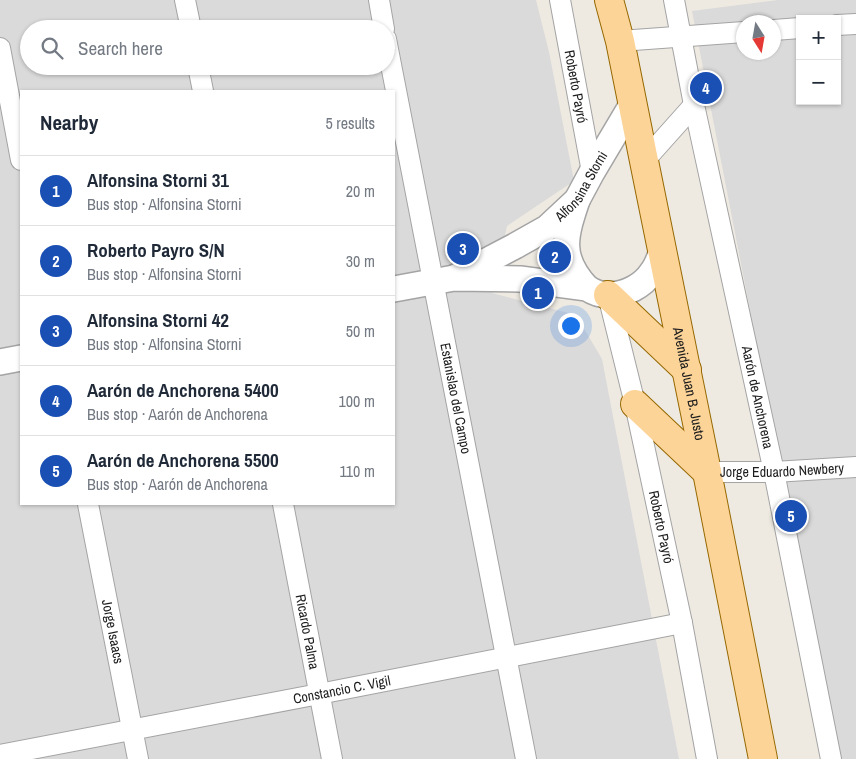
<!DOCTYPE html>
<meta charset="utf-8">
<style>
body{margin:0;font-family:"Archivo Narrow",sans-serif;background:#f6f6f7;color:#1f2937}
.controls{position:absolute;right:15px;top:15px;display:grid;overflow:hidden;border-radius:0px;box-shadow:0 1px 4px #0004}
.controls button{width:45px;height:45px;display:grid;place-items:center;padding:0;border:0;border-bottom:1px solid #e0e1e3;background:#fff;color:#1f2937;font:25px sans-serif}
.compass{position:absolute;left:736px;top:15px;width:45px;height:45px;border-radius:50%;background:#fff;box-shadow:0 1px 4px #0004;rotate:169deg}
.you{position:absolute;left:570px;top:325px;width:18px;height:18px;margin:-12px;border:4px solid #fff;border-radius:50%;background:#1a73e8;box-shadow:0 0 0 8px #1a73e833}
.badge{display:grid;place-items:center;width:32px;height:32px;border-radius:50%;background:#1a73e8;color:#fff;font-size:16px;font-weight:700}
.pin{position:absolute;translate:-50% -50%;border:2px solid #fff;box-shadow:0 1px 5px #0006}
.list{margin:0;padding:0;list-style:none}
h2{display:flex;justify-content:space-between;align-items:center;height:65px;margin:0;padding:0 20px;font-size:21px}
h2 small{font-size:16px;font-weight:400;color:#747a83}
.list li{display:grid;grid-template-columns:32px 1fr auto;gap:15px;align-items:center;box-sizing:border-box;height:70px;padding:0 20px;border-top:1px solid #e0e1e3}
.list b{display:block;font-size:19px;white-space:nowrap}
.list p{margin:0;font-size:16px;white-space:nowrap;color:#747a83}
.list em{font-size:16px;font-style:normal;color:#747a83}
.icon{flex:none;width:28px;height:28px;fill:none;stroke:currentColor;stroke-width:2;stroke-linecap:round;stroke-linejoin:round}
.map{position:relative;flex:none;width:856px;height:759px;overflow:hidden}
.search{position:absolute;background:#fff;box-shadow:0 1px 4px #0004;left:20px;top:20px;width:375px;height:55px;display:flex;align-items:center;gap:12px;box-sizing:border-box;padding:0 18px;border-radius:28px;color:#747a83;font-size:19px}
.panel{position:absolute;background:#fff;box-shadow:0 1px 4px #0004;left:20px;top:90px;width:375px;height:415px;border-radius:0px}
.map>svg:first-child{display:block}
</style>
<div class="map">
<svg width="856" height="759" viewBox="0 0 856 759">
<rect width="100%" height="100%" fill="#eeeae2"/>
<path fill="#dbdada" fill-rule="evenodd" d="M0,0H536L549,52L574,181L507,226L492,293L576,315L602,359L679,759H0ZM29,29H386V66H29ZM21,91H394V504H21Z
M778,0H856V759H837L692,11ZM800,19H837V101H800ZM744,22H774V52H744Z"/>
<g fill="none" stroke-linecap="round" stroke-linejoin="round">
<defs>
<g id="minor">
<path d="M185,0L191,29"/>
<path d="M379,0L384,29"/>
<path id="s1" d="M560,0L592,172"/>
<path id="s2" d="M674,0L694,105L774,472L831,759"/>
<path d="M837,25L856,24"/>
<path d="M774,30L800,28"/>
<path id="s3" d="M386,39L526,759"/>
<path d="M620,41L744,32"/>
<path d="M0,48L21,160"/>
<path d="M198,66L203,91"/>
<path d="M644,161L694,105"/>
<path id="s4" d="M608,295L635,404L682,623L707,759"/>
<path id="s5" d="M707,472H774L856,467"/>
<path id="s6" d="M88,504L138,759"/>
<path id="s7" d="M283,504L332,759"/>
<path id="s8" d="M0,755L319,694L682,623"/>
</g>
<g id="tertiary">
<path d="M577,200C565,236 558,257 587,288"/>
<path id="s9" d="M456,277L515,246L547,228L577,200L592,172L633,103"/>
<path d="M394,289L454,278L520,279L587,288C593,292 601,295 609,295C625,295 643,286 652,272C657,266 659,259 662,251"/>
<path d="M0,362L21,358"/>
</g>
<g id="primary">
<path id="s10" d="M609,0L620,41L644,161L707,472L763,759"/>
<path d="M608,295L687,370"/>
<path d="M635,404L707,472"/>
</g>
</defs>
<use href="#minor" stroke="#a4a4a4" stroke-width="22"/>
<use href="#tertiary" stroke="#a4a4a4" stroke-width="28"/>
<use href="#primary" stroke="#956800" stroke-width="30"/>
<use href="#minor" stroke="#fff" stroke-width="20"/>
<use href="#tertiary" stroke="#fff" stroke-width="25"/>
<use href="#primary" stroke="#fdd498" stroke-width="28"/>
</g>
<g text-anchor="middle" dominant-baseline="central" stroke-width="4" stroke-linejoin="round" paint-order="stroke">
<g font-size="14" fill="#1d1d1d" stroke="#fff">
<text stroke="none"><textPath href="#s1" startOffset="88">Roberto Payró</textPath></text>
<text stroke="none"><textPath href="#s9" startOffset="158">Alfonsina Storni</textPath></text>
<text stroke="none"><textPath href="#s10" startOffset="392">Avenida Juan B. Justo</textPath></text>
<text stroke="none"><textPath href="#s2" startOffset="406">Aarón de Anchorena</textPath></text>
<text stroke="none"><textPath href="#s3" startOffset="366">Estanislao del Campo</textPath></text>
<text stroke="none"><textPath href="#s5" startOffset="75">Jorge Eduardo Newbery</textPath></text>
<text stroke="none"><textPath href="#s4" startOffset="238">Roberto Payró</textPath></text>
<text stroke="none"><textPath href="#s6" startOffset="130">Jorge Isaacs</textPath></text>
<text stroke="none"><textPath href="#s7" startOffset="130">Ricardo Palma</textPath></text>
<text stroke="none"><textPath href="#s8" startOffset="348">Constancio C. Vigil</textPath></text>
</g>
</g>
</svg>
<div class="controls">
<button>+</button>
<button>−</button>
</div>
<svg class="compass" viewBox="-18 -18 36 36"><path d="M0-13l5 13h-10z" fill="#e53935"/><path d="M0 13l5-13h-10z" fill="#747a83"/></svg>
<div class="you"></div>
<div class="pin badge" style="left:538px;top:293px;background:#1a4fb4">1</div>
<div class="pin badge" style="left:555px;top:257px;background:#1a4fb4">2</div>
<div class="pin badge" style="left:463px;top:249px;background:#1a4fb4">3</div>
<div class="pin badge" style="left:706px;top:88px;background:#1a4fb4">4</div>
<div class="pin badge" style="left:791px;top:516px;background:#1a4fb4">5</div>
<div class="search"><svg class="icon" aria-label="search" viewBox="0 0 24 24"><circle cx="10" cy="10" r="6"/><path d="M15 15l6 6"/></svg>Search here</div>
<section class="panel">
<h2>Nearby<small>5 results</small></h2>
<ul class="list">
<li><span class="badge" style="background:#1a4fb4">1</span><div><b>Alfonsina Storni 31</b><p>Bus stop · Alfonsina Storni</p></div><em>20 m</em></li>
<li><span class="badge" style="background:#1a4fb4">2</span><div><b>Roberto Payro S/N</b><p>Bus stop · Alfonsina Storni</p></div><em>30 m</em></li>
<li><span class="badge" style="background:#1a4fb4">3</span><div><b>Alfonsina Storni 42</b><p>Bus stop · Alfonsina Storni</p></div><em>50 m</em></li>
<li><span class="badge" style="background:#1a4fb4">4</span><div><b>Aarón de Anchorena 5400</b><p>Bus stop · Aarón de Anchorena</p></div><em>100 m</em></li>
<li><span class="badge" style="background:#1a4fb4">5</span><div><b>Aarón de Anchorena 5500</b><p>Bus stop · Aarón de Anchorena</p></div><em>110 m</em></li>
</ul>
</section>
</div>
